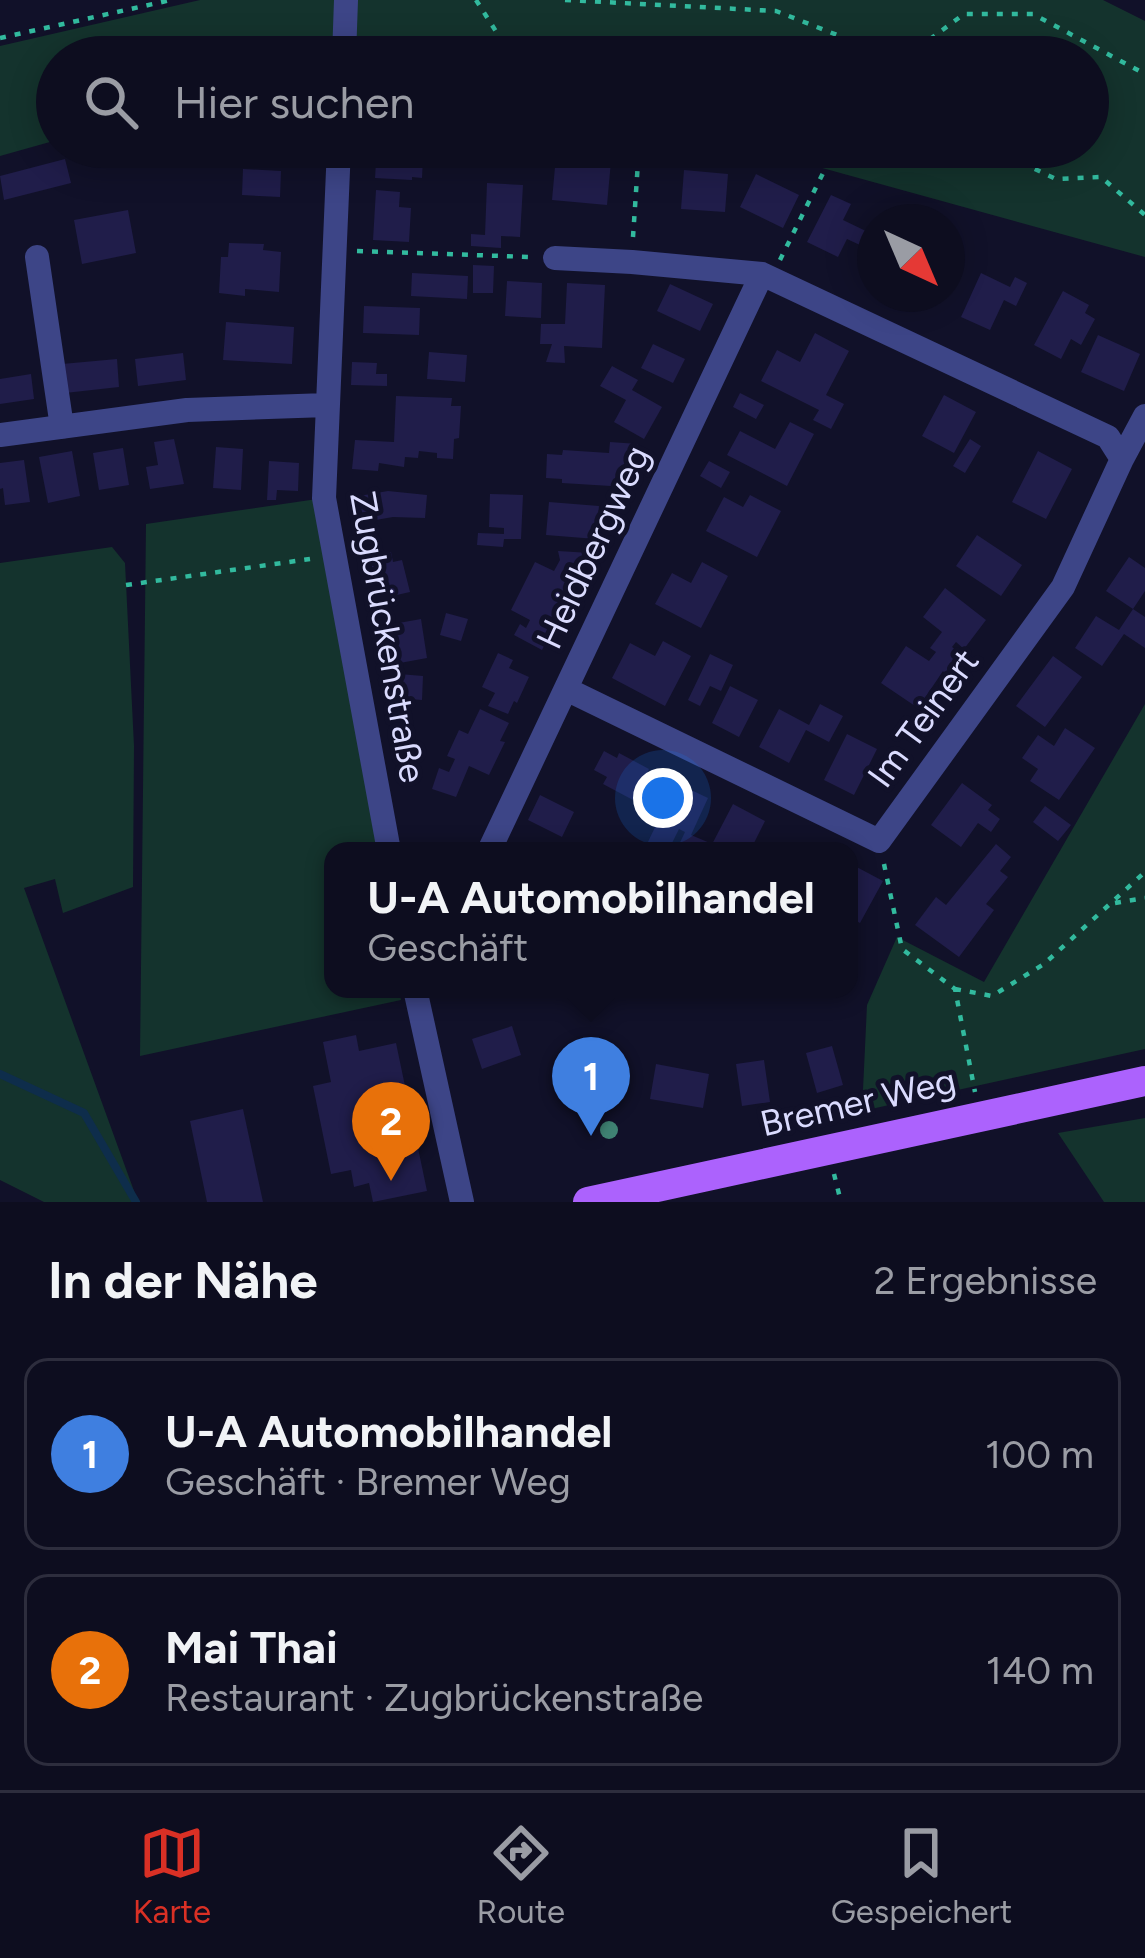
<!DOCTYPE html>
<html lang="de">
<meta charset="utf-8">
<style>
body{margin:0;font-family:Figtree,sans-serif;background:#161628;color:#f1f3f6}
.compass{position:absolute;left:857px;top:204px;width:108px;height:108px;border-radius:50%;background:#0d0d1f;box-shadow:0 6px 30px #0003;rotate:136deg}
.you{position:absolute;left:663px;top:798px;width:42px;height:42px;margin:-30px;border:9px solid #fff;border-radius:50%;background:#1a73e8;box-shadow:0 0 0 18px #1a73e833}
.badge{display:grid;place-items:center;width:78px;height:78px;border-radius:50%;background:#d93025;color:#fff;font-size:39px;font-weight:700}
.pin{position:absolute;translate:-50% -99px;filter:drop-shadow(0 3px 6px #0008)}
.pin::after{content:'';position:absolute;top:63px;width:42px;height:36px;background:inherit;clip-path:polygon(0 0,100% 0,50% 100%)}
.popup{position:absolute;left:324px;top:842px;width:534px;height:156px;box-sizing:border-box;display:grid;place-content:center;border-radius:24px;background:#0d0d1f;filter:drop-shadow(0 3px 9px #0005);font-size:39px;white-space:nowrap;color:#9a9ca4}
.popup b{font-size:45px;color:#f1f3f6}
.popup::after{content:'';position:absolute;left:50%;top:100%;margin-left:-24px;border:24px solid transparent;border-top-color:#0d0d1f}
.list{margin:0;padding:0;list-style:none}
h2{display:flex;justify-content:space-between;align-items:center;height:156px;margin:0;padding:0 48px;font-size:51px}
h2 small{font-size:39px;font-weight:400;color:#9a9ca4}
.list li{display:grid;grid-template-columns:78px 1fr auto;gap:36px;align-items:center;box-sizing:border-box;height:192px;margin:0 24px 24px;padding:0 24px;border:3px solid #2d2d3d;border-radius:24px}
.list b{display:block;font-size:45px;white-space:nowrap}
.list p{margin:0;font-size:39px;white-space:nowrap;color:#9a9ca4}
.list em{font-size:39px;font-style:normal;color:#9a9ca4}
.icon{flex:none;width:66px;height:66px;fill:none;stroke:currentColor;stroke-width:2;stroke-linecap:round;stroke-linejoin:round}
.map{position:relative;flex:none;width:1145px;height:1202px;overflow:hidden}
.search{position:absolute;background:#0d0d1f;box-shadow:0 6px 30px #0003;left:36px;right:36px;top:36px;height:132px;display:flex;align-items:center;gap:30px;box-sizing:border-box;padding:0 42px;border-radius:66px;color:#9a9ca4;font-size:45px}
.sheet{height:588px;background:#0d0d1f}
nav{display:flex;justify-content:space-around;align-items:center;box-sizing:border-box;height:168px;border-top:3px solid #2d2d3d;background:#0d0d1f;font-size:33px;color:#9a9ca4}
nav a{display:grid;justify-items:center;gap:6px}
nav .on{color:#d93025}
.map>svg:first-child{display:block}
</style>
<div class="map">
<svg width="1145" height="1202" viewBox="0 0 1145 1202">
<rect width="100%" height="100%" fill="#111129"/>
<path fill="#14332d" d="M200,0H1103L1145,21V257L815,166L717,147H1088V57H57V140L0,156V46Z
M324,498L377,851H333V989H399L401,1000L140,1056L146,524Z
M112,547L125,563L134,746L133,887L63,913L55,879L24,888L138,1202H44L0,1180V563Z
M1145,704V1049L862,1111L867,1005L897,937L984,982Z
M1145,1118V1202H1104L1058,1133Z"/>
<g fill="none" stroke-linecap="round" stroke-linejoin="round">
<path stroke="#0e2d4b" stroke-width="8" d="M0,1074L84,1113L136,1202"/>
</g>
<path fill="#201d4a" d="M377,147H413V158H423L422,178L412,177V180L375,178Z
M556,156L611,161L607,205L552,200Z
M65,159L71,183L4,200L0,176Z
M243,169L281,171L280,197L242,195Z
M684,170L728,174L725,212L681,209Z
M756,174L799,195L783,228L740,207Z
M487,183L523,185L520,237L501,236V248L471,246V234L485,235Z
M376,190L400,192L399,207L411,208L409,242L373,240Z
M831,195L851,204L843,220L872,234L875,228V252L847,239L838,257L807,242Z
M128,210L136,253L82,264L74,220Z
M229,243L264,244L263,250L281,252L279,292L245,289V296L219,293L221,257H228Z
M473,265L494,266L493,293H473Z
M412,273L468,276L467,299L411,296Z
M981,273L1010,287L1015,277L1027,283L1016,306L1004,300L990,330L961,317Z
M507,281L542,283L541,318L505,316Z
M567,283L605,285L602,348L564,346L565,363L546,362L552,344H540L541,324H565Z
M670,284L713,304L700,331L657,311Z
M1063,291L1089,305L1085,313L1095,319L1081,345L1071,339L1061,359L1034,345Z
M364,306L420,308L419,335L363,333Z
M226,322L294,327L292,364L223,360Z
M815,333L849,351L826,395L844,404L831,429L813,420L819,410L761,381L777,350L800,362Z
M1098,335L1140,354L1124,391L1081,372Z
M653,344L685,359L673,383L641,368Z
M429,352L467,355L465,382L427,379Z
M183,353L186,380L138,386L135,359Z
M117,359L119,387L65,393L62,364Z
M352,362L377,363L376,374H387V386L351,385Z
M612,366L638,380L632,390L662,407L644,439L614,422L626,400L600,386Z
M31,374L34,399L0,404V379Z
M740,393L764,405L756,419L733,407Z
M944,395L976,412L954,453L922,436Z
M396,396L452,398L451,406H461L459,438L454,439L453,459L437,458V453L419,451L418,458L405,457L404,467L379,463L378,471L352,469L355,440L394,442Z
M790,422L814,434L787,486L727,455L740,431L775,449Z
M174,439L184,484L150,489L146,467L158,465L154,442Z
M970,439L981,446L965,473L953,466Z
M610,442L638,444L637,457L629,456L627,487L562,483V479L546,478L547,454L562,455L563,450L609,453Z
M216,447L243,449L241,490L213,488Z
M123,448L129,485L99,490L93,453Z
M72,451L80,496L48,503L39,457Z
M1038,451L1072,469L1046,519L1012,502Z
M24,460L30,502L5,505L3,488L0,489V463Z
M269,461L299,463L298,491L277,490L276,500H267Z
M709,461L730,472L721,488L700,476Z
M388,491L427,495L425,518L393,517L364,522L359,496Z
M490,494L523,495L521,539H504L503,547L477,545L478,533L504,534V528L489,527Z
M750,495L781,511L757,557L706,531L724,497L743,507Z
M549,502L599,506L596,539L546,535Z
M977,535L1022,565L1001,596L956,566Z
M558,551L590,553L542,650L514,635L520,624L526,628L530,620L511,610L535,562L554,571L560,560Z
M391,552L393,562L402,560L410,592L379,599L370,557Z
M1129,557L1145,568V591L1133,609L1106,591Z
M702,562L728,576L701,628L655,604L672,573L691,583Z
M945,588L986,620L964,649L956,642L952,647L961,654L946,675L943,671L918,708L881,683L906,646L929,661L936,652L930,648L942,632L923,617Z
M1133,609L1145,617V648L1124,634L1102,666L1075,648L1096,616L1119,630Z
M446,613L468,619L461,641L440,635Z
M421,619L427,658L389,665L382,626Z
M663,641L691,656L665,706L612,678L630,643L655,656Z
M498,653L513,660L509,668L529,677L517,703L514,701L508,714L488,706L495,693L482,687Z
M710,654L733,665L721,691L710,686L700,706L688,700Z
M1053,656L1082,677L1045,727L1016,706Z
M399,674L423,676L422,700L397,698Z
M730,686L758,700L739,737L712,723Z
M820,704L843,716L829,742L806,730L789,763L759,747L779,709L809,725Z
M480,709L509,723L500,741L505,742L489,775L469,766L456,797L432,789L439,768L449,772L455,759L447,756L459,730L468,734Z
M1065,728L1095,748L1059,800L1030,781L1038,769L1022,758L1038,735L1054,746Z
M847,734L877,749L854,795L824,780Z
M604,751L617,758L619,753L649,769L633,800L603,784L607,777L594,770Z
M670,780L708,798L691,835L710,843L706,851H676L685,832L679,829L668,851L647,844L658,821L652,818Z
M962,783L992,805L988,810L1000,819L991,832L978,823L961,847L931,825Z
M540,795L574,812L562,837L528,820Z
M733,804L765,821L750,851H712L709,850Z
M1045,806L1071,825L1058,841L1033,822Z
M996,844L1011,857L1000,871L1008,877L986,904L994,910L959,957L915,925L936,897L946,905Z
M851,864L883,881L860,923L849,917V869Z
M512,1026L521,1055L482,1069L472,1039Z
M356,1035L359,1051L396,1043L427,1191L373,1202L369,1183L354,1187L351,1170L331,1174L313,1086L331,1082L323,1042Z
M832,1046L843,1085L817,1093L806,1053Z
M764,1060L770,1102L742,1106L736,1064Z
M582,1063L608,1066L605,1090L579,1087Z
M656,1064L709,1074L703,1108L650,1099Z
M243,1109L263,1202H207L190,1121Z"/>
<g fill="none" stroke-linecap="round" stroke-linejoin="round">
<path stroke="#32ba9e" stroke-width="4.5" stroke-dasharray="6 9" stroke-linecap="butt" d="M476,0L504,44L523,57
M565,0L776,11L893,57
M0,38L171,0
M906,57L964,14H1033L1145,74
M996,147L1005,155L1056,179L1101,177L1145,215
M633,237L639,147
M357,251L531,257
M780,260L836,147
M126,585L310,559
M884,864L902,949L955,989L975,1092
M1115,903L1145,898
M955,989L992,996L1044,964L1145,872
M834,1174L841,1202"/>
<path stroke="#3d4587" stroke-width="24" d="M344,57L346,0
M339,147L324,498L389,851
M37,257L62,427
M555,258L632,262L762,274L1108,437L1122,459L1063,587L879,841L566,689
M0,435L187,410L327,405
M1122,459L1145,416
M489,851L762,274
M415,989L462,1202"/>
<path stroke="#ac62fd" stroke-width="30" d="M588,1202L1145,1081"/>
</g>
<circle fill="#3f8273" cx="609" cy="1130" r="9"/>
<g text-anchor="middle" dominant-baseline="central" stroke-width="10" stroke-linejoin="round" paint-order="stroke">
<g font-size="36" fill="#dadbfe" stroke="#111129">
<text transform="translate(593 547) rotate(-65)">Heidbergweg</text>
<text transform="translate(388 637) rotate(80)">Zugbrückenstraße</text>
<text transform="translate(923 718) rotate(-54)">Im Teinert</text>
<text transform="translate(858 1102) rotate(-13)">Bremer Weg</text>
</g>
</g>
</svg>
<svg class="compass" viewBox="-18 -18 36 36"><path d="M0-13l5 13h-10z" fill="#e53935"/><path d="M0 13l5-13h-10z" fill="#9a9ca4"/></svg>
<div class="you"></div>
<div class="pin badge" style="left:591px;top:1136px;background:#3f7fe0">1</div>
<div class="popup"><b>U-A Automobilhandel</b>Geschäft</div>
<div class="pin badge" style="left:391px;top:1181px;background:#e8710a">2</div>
<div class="search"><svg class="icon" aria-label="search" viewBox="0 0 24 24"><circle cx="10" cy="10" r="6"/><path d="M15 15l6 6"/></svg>Hier suchen</div>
</div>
<section class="sheet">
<h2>In der Nähe<small>2 Ergebnisse</small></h2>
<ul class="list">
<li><span class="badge" style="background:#3f7fe0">1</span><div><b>U-A Automobilhandel</b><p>Geschäft · Bremer Weg</p></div><em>100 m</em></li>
<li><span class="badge" style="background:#e8710a">2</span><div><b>Mai Thai</b><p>Restaurant · Zugbrückenstraße</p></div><em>140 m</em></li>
</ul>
</section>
<nav>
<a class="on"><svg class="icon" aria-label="map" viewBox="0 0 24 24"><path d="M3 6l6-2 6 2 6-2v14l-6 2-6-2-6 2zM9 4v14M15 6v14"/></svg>Karte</a>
<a><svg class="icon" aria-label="directions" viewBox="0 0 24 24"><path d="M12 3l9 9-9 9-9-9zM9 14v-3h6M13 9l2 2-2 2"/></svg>Route</a>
<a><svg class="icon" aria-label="saved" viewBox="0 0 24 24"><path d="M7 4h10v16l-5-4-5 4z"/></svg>Gespeichert</a>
</nav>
